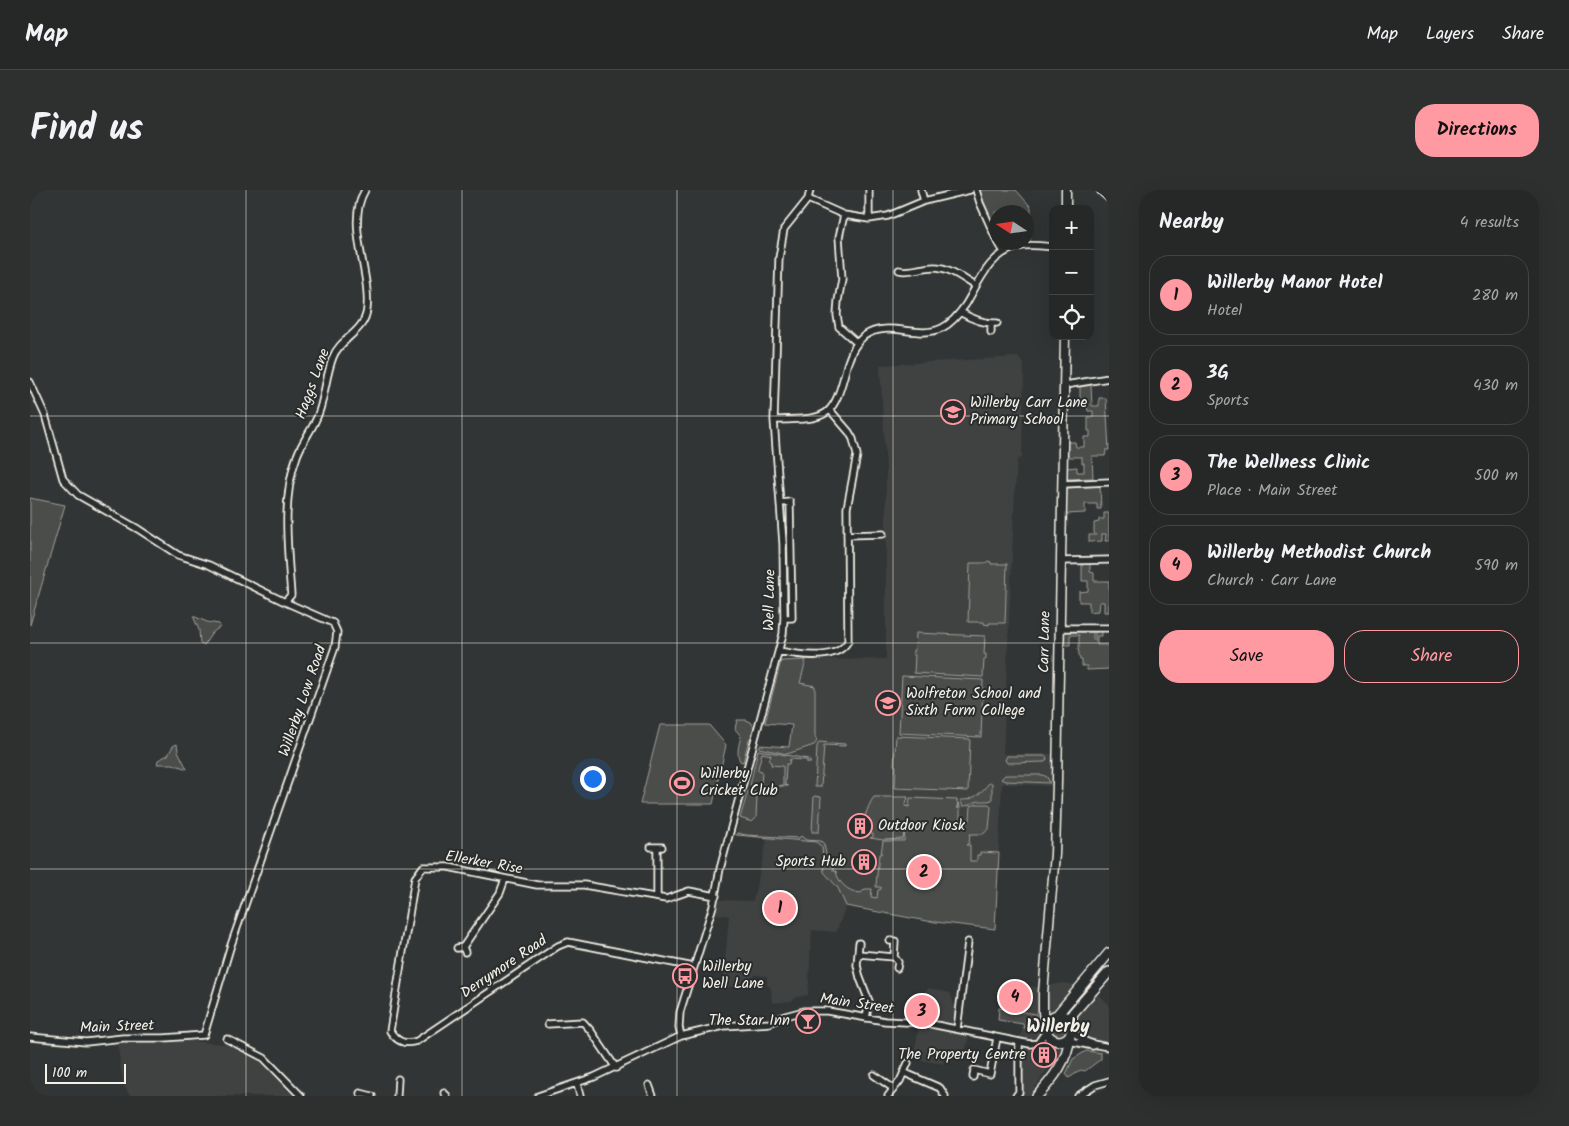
<!DOCTYPE html>
<meta charset="utf-8">
<style>
body{margin:0;font-family:Kalam,sans-serif;background:#2e3030;color:#f1f3f6}
.controls{position:absolute;right:15px;top:15px;display:grid;overflow:hidden;border-radius:10px;box-shadow:0 5px 20px #0002}
.controls button{width:45px;height:45px;display:grid;place-items:center;padding:0;border:0;border-bottom:1px solid #424445;background:#262828;color:#f1f3f6;font:25px sans-serif}
.compass{position:absolute;left:959px;top:15px;width:45px;height:45px;border-radius:50%;background:#262828;box-shadow:0 5px 20px #0002;rotate:282deg}
.scale{position:absolute;left:15px;bottom:12px;width:81px;box-sizing:border-box;padding-left:5px;border:2px solid #f4f1e8;border-top:0;font-size:14px;line-height:18px;white-space:nowrap;color:#f4f1e8;-webkit-text-stroke:4px #2a2d2e;paint-order:stroke}
.you{position:absolute;left:562px;top:588px;width:18px;height:18px;margin:-12px;border:4px solid #fff;border-radius:50%;background:#1a73e8;box-shadow:0 0 0 8px #1a73e833}
.badge{display:grid;place-items:center;width:32px;height:32px;border-radius:50%;background:#ff9aa2;color:#111;font-size:16px;font-weight:700}
.pin{position:absolute;translate:-50% -50%;border:2px solid #fff;box-shadow:0 1px 5px #0006}
.list{margin:0;padding:0;list-style:none}
h2{display:flex;justify-content:space-between;align-items:center;height:65px;margin:0;padding:0 20px;font-size:21px}
h2 small{font-size:16px;font-weight:400;color:#a4a6a8}
.list li{display:grid;grid-template-columns:32px 1fr auto;gap:15px;align-items:center;box-sizing:border-box;height:80px;margin:0 10px 10px;padding:0 10px;border:1px solid #424445;border-radius:20px}
.list b{display:block;font-size:19px;white-space:nowrap}
.list p{margin:0;font-size:16px;white-space:nowrap;color:#a4a6a8}
.list em{font-size:16px;font-style:normal;color:#a4a6a8}
.actions{display:flex;gap:10px;padding:15px 20px}
.actions a{flex:1;padding:11px 0;border:1px solid #ff9aa2;border-radius:20px;text-align:center;font-size:18px;color:#ff9aa2}
.actions .main{background:#ff9aa2;color:#111}
.icon{flex:none;width:28px;height:28px;fill:none;stroke:currentColor;stroke-width:2;stroke-linecap:round;stroke-linejoin:round}
.map{position:relative;flex:none;width:1079px;height:906px;overflow:hidden;border-radius:20px}
header{display:flex;align-items:center;gap:30px;box-sizing:border-box;height:70px;padding:0 25px;background:#262828;border-bottom:1px solid #424445}
header strong{font-size:24px}
nav{display:flex;gap:28px;margin-inline-start:auto;font-size:18px}
.intro{display:flex;align-items:center;justify-content:space-between;box-sizing:border-box;height:120px;padding:0 30px}
h1{margin:0;font-size:35px}
.button{padding:12px 22px;border-radius:20px;background:#ff9aa2;color:#111;font-size:18px;font-weight:700}
main{display:flex;gap:30px;padding:0 30px}
aside{flex:1;background:#262828;border-radius:20px;box-shadow:0 5px 20px #0002}
.map>svg:first-child{display:block}
</style>
<header>
<strong>Map</strong>
<nav><a>Map</a><a>Layers</a><a>Share</a></nav>
</header>
<div class="intro"><h1>Find us</h1><a class="button">Directions</a></div>
<main>
<div class="map">
<svg width="1079" height="906" viewBox="0 0 1079 906">
<rect width="100%" height="100%" fill="#323535"/>
<filter id="ink" filterUnits="userSpaceOnUse"><feTurbulence type="fractalNoise" baseFrequency=".02" numOctaves="2"/><feDisplacementMap in="SourceGraphic" scale="10" xChannelSelector="R" yChannelSelector="G"/><feConvolveMatrix kernelMatrix="1 2 1 2 8 2 1 2 1" color-interpolation-filters="sRGB"/></filter>
<g filter="url(#ink)">
<path fill="#404242" d="M988,167L994,175L992,268L987,270L985,300L973,564H1023V596L972,594L965,739L897,731L816,716L806,742L782,740L778,805L767,807L761,811L742,813L741,798L737,795V786L724,785L722,796L693,797L699,726L686,724L689,710L723,711L737,649L706,645L730,555L758,558L762,535L735,533L770,493L776,470L856,469V281L850,175Z
M1034,793L1058,797L1079,814V863L1033,857L999,906H992L989,858L993,834L968,830L971,795L1011,797Z
M899,798L920,803L927,824L929,837L939,844L934,868L915,864L913,874L883,869L889,837L890,802H895Z
M146,850L195,854L229,870L263,906H102L98,903L94,895L90,876L88,853Z"/>
<path fill="#4b4d4c" stroke="#a09f9a" d="M949,0H986L1001,17L1000,53L979,57L971,53L996,52V22H966V44L956,23Z
M1061,195L1062,216H1069V208H1076L1079,260H1076L1075,266H1062L1063,288L1037,289V278L1047,277V282H1054V273H1052V267H1038L1037,252H1045L1046,257H1054V247H1060V241H1058V227H1063V221H1058L1056,210L1052,211L1050,208V197Z
M1070,296L1071,319H1067V314H1055V323L1036,324L1037,298Z
M0,308L35,315L0,435Z
M1074,323H1079V351H1075L1076,344H1072V351L1059,352V345H1066L1064,343V333L1069,332V329H1074Z
M957,371L961,372V374H977L975,433H959V435L954,434V432H938L940,373H956Z
M1052,374H1060V382L1064,383V391H1079V422H1074V412H1069L1068,421L1059,422V412H1049V402L1058,401V391H1052Z
M163,426L177,432L189,434L191,436L182,443L174,455L170,454L169,440Z
M1071,441V446H1067V455H1078L1079,479L1057,480V476H1052V470H1050L1048,458H1049V445H1040V455H1033V444L1036,442H1063V450L1065,451V442Z
M886,443L955,446L954,464H956V469H954L953,487L884,483L885,465H883V460H885Z
M776,470L770,493L785,496V546L787,551L784,555L757,564L729,558L730,555L759,557L762,535L735,533L751,471Z
M872,486L953,490L951,547L869,543Z
M707,530H716L721,532L724,537L722,546L719,549L713,572L710,571C706,562 709,555 711,546L705,539Z
M630,535H679L696,555L683,614H610Z
M866,546L940,549L938,601L865,598L866,576L864,575Z
M789,552L815,554V556L794,555L791,597H785L787,556Z
M147,554L148,561L157,579L143,574H127L128,570L138,565L143,556Z
M728,560L778,569L781,573H777V570L760,569L759,574H756V576L755,595L758,596H749L753,595V576L741,575V572L739,571L741,565L732,563L728,578V580L732,581L731,595L744,596L720,595Z
M977,566H1016L1017,569L1015,572L977,573L975,570Z
M975,585H1013L1017,587L1020,593L975,591L971,589Z
M959,593H962V610C956,612 951,610 945,612C940,614 939,616 933,616L930,610C943,611 951,603 959,593Z
M719,600L725,602L727,605L726,628L722,632L710,628L718,601Z
M784,606L791,607L789,642H782Z
M844,607H878L875,616L879,617L880,608L927,610L928,619L929,613L930,616V630H940L941,616L947,614H959L961,617L959,639L953,644H940L939,653L936,655H940V671H947V665H950V662L969,663L965,739L897,731L816,716L808,698L794,682L792,657L786,652L706,645L707,643L716,645L769,648L771,646L776,650L791,651L794,654L798,674L803,677V681H806C808,693 818,702 831,703L835,699H842L841,707L847,708L848,700L851,699V697H846V695L849,664H851L853,651H874L875,642H874L873,649L853,650L840,648L843,647V644L831,643V641H827L826,643V640C835,634 836,617 844,607Z
M969,818L1006,824L1005,838H1003V833H999L997,838H994L993,834L968,830Z
M1018 838a11 11 0 1 1 22 0a11 11 0 1 1-22 0Z
M1056,861L1071,863V869L1055,881L1051,880L1039,888L1036,884L1043,869Z"/>
<g fill="none" stroke-linecap="round" stroke-linejoin="round">
<defs>
<path id="minor" d="M839,0V29
M891,0L894,11
M946,0L950,13L966,49
M778,9L814,25L839,29L858,26L894,11L940,0
M814,25L809,47L812,89L808,111L807,125L809,137L827,153
M968,52L974,62
M869,80C880,83 892,77 904,77C920,77 933,89 946,96
M930,122C942,129 954,134 967,133
M961,142V133
M0,192L15,225L33,289L48,305L108,339L148,365L179,375L255,412L303,433L307,442L305,457L200,758L174,845L134,848H93L56,852L0,847
M1035,195L1079,188
M744,230C799,229 803,230 817,175C821,164 824,154 834,146C858,129 887,150 912,138C922,133 930,123 936,114C949,92 960,63 988,57C999,54 1012,56 1023,57
M1033,294L1079,292
M751,313L760,312L762,428H754
M817,345L853,344
M1031,371L1079,370
M255,412L261,405C258,362 251,308 267,266C272,251 284,238 289,222C295,205 296,185 303,167C310,148 335,142 337,119C341,82 315,34 335,0
M1029,438H1079
M749,461C768,465 807,472 818,451L817,318L827,265L823,249L819,242L800,220
M621,657H632
M627,707V659
M860,751H865L864,767
M829,753L827,775L830,788L839,811L836,828
M433,757L470,703L475,689
M427,758L433,757L435,762
M828,764L864,767L868,772L867,778
M664,777L538,752L528,756L387,851C375,855 367,852 360,841L385,688L393,677H418L507,695H554L636,709L659,701L686,706
M518,834L553,832L561,841L586,878
M1042,837C1047,852 1065,855 1079,857
M927,839L938,752
M651,846L649,837L650,822L683,716L690,679L753,444L754,428L753,354L744,230L749,68L754,39L778,9L780,0
M197,849L234,868L271,906
M1035,850L1063,856
M1007,854L1016,841
M875,883L910,898L915,906
M844,885L864,899
M943,887L944,880L960,884L967,848
M547,894L550,906
M619,895L623,906
M330,903L342,906
M414,903L417,906
M367,906L368,889
M508,906L564,887L651,846L694,836L740,833L755,826L774,821H797L855,831L896,833L1000,854L1025,851
M858,906L870,891L878,873
M986,906L989,902V852
M1048,906L1065,895L1079,891"/>
<path id="tertiary" d="M1071,0L1079,7
M1036,19V0
M1015,838L1013,822V803L1025,664L1027,592L1035,146"/>
<path id="secondary" d="M1016 838a13 13 0 1 1 26 0a13 13 0 1 1-26 0Z
M1027,825L1079,763
M1041,832L1043,823L1079,782
M1007,906C1023,889 1038,870 1040,846"/>
</defs>
<use href="#minor" stroke="#f4f1e8" stroke-width="9"/>
<use href="#tertiary" stroke="#f4f1e8" stroke-width="11"/>
<use href="#secondary" stroke="#f4f1e8" stroke-width="12"/>
<use href="#minor" stroke="#2a2d2e" stroke-width="5.5"/>
<use href="#tertiary" stroke="#2a2d2e" stroke-width="8"/>
<use href="#secondary" stroke="#2a2d2e" stroke-width="9"/>
</g>
</g>
<path fill="none" stroke="#f4f1e8" stroke-width="1" stroke-opacity="0.55" d="M216,0V906M432,0V906M647,0V906M863,0V906M0,226H1079M0,453H1079M0,679H1079"/>
<defs>
<symbol id="school-ring" viewBox="-11 -11 22 22"><circle r="9.5" fill="#2a2d2e" stroke="#ff9aa2" stroke-width="1.5"/><path d="M0-5L7-2L0 1L-7-2ZM-4 1L0 2.5L4 1V4Q0 6-4 4Z" fill="#ff9aa2"/></symbol>
<symbol id="stadium-ring" viewBox="-11 -11 22 22"><circle r="9.5" fill="#2a2d2e" stroke="#ff9aa2" stroke-width="1.5"/><path d="M0-5a6.5 5 0 1 0 0 10a6.5 5 0 1 0 0-10ZM-3.5-1.8h7v3.6h-7Z" fill="#ff9aa2"/></symbol>
<symbol id="building-ring" viewBox="-11 -11 22 22"><circle r="9.5" fill="#2a2d2e" stroke="#ff9aa2" stroke-width="1.5"/><path d="M-4-6H4V6H1V3H-1V6H-4ZM-2.5-4.3h1.7v1.8h-1.7ZM.8-4.3h1.7v1.8H.8ZM-2.5-1h1.7V.8h-1.7ZM.8-1h1.7V.8H.8Z" fill="#ff9aa2"/></symbol>
<symbol id="bus-ring" viewBox="-11 -11 22 22"><circle r="9.5" fill="#2a2d2e" stroke="#ff9aa2" stroke-width="1.5"/><path d="M-5-6H5V4H4V6H2V4H-2V6H-4V4H-5ZM-3.5-4V0h7V-4ZM-3.5 1.2v1.5H-2V1.2ZM2 1.2v1.5H3.5V1.2Z" fill="#ff9aa2"/></symbol>
<symbol id="bar-ring" viewBox="-11 -11 22 22"><circle r="9.5" fill="#2a2d2e" stroke="#ff9aa2" stroke-width="1.5"/><path d="M-6-5H6L.8 .8V4.5H3.5V6h-7V4.5H-.8V.8Z" fill="#ff9aa2"/></symbol>
</defs>
<g fill-rule="evenodd">
<use href="#school-ring" x="909" y="208" width="28" height="28"/>
<use href="#school-ring" x="844" y="499" width="28" height="28"/>
<use href="#stadium-ring" x="638" y="579" width="28" height="28"/>
<use href="#building-ring" x="816" y="622" width="28" height="28"/>
<use href="#building-ring" x="820" y="658" width="28" height="28"/>
<use href="#bus-ring" x="641" y="772" width="28" height="28"/>
<use href="#bar-ring" x="764" y="817" width="28" height="28"/>
<use href="#building-ring" x="1000" y="851" width="28" height="28"/>
</g>
<g text-anchor="middle" dominant-baseline="central" stroke-width="4" stroke-linejoin="round" paint-order="stroke">
<g font-size="15" fill="#f4f1e8" stroke="#2a2d2e">
<text transform="translate(283 194) rotate(-70)">Haggs Lane</text>
<text transform="translate(740 410) rotate(-89)">Well Lane</text>
<text transform="translate(1015 452) rotate(-89)">Carr Lane</text>
<text transform="translate(273 511) rotate(-71)">Willerby Low Road</text>
<text transform="translate(454 673) rotate(10)">Ellerker Rise</text>
<text transform="translate(474 777) rotate(-34)">Derrymore Road</text>
<text transform="translate(827 814) rotate(8)">Main Street</text>
<text transform="translate(87 837) rotate(-2)">Main Street</text>
</g>
<g font-size="15" fill="#f4f1e8" stroke="#2a2d2e" text-anchor="start">
<text x="940" y="213">Willerby Carr Lane<tspan x="940" dy="17">Primary School</tspan></text>
<text x="876" y="504">Wolfreton School and<tspan x="876" dy="17">Sixth Form College</tspan></text>
<text x="670" y="584">Willerby<tspan x="670" dy="17">Cricket Club</tspan></text>
<text x="848" y="636">Outdoor Kiosk</text>
<text x="816" y="672" text-anchor="end">Sports Hub</text>
<text x="672" y="777">Willerby<tspan x="672" dy="17">Well Lane</tspan></text>
<text x="760" y="831" text-anchor="end">The Star Inn</text>
<text x="996" y="865" text-anchor="end">The Property Centre</text>
</g>
<g font-size="18" font-weight="bold" fill="#f4f1e8" stroke="#2a2d2e">
<text x="1028" y="837">Willerby</text>
</g>
</g>
</svg>
<div class="controls">
<button>+</button>
<button>−</button>
<button><svg class="icon" aria-label="locate" viewBox="0 0 24 24"><circle cx="12" cy="12" r="6"/><path d="M12 2v4M12 18v4M2 12h4M18 12h4"/></svg></button>
</div>
<svg class="compass" viewBox="-18 -18 36 36"><path d="M0-13l5 13h-10z" fill="#e53935"/><path d="M0 13l5-13h-10z" fill="#a4a6a8"/></svg>
<div class="scale">100 m</div>
<div class="you"></div>
<div class="pin badge" style="left:750px;top:718px">1</div>
<div class="pin badge" style="left:894px;top:682px">2</div>
<div class="pin badge" style="left:892px;top:821px">3</div>
<div class="pin badge" style="left:985px;top:807px">4</div>
</div>
<aside>
<h2>Nearby<small>4 results</small></h2>
<ul class="list">
<li><span class="badge">1</span><div><b>Willerby Manor Hotel</b><p>Hotel</p></div><em>280 m</em></li>
<li><span class="badge">2</span><div><b>3G</b><p>Sports</p></div><em>430 m</em></li>
<li><span class="badge">3</span><div><b>The Wellness Clinic</b><p>Place · Main Street</p></div><em>500 m</em></li>
<li><span class="badge">4</span><div><b>Willerby Methodist Church</b><p>Church · Carr Lane</p></div><em>590 m</em></li>
</ul>
<div class="actions"><a class="main">Save</a><a>Share</a></div>
</aside>
</main>
